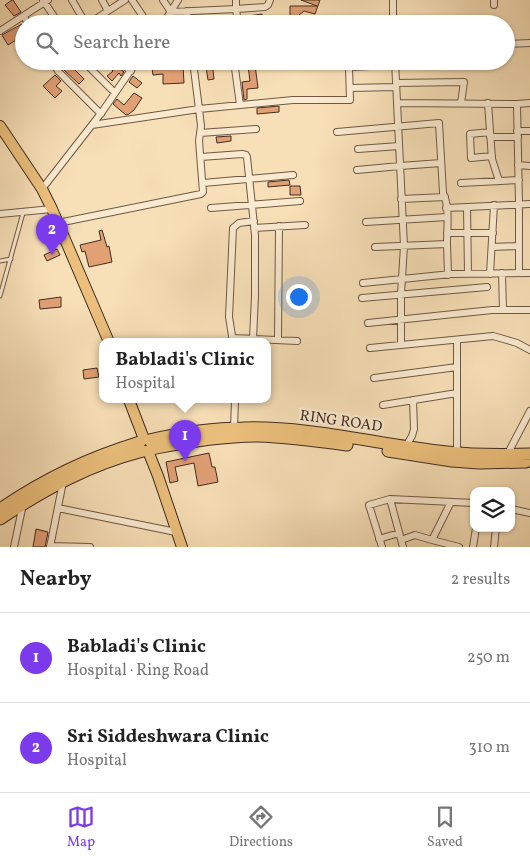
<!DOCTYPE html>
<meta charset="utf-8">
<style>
body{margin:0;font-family:Vollkorn,serif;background:#f6f6f6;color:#222}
.controls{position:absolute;right:15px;bottom:15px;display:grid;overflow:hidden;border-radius:10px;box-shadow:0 1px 4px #0004}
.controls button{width:45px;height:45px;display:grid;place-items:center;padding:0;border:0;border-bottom:1px solid #e0e0e0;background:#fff;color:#222;font:25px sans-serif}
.you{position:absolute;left:298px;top:296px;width:18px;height:18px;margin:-12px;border:4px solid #fff;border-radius:50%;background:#1a73e8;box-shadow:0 0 0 8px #1a73e833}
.badge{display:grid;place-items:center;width:32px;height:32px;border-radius:50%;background:#7c3aed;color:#fff;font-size:16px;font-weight:700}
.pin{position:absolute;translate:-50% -41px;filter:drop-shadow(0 1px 2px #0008)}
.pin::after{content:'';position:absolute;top:26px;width:18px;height:15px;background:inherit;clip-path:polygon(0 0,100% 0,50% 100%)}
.popup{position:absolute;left:99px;top:338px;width:172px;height:65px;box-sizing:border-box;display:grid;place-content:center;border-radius:10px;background:#fff;filter:drop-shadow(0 1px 4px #0005);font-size:16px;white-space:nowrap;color:#767676}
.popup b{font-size:19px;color:#222}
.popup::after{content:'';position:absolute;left:50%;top:100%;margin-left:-10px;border:10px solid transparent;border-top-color:#fff}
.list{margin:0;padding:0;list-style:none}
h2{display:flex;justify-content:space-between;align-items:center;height:65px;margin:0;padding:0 20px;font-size:21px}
h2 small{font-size:16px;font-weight:400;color:#767676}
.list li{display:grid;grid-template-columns:32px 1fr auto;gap:15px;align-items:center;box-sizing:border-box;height:90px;padding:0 20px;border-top:1px solid #e0e0e0}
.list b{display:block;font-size:19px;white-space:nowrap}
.list p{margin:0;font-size:16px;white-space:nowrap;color:#767676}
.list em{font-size:16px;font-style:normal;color:#767676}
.icon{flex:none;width:28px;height:28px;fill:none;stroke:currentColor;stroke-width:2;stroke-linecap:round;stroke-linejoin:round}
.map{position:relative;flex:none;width:530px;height:547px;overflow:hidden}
.search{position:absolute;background:#fff;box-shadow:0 1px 4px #0004;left:15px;right:15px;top:15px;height:55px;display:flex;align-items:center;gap:12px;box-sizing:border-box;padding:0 18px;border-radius:28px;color:#767676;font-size:19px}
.sheet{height:245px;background:#fff}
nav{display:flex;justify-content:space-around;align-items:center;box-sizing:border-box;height:70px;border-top:1px solid #e0e0e0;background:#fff;font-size:14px;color:#767676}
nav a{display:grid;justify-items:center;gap:2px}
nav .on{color:#7c3aed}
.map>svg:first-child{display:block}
</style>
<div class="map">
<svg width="530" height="547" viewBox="0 0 530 547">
<rect width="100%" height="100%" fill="#f7dfb7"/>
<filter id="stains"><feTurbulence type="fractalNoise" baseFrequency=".004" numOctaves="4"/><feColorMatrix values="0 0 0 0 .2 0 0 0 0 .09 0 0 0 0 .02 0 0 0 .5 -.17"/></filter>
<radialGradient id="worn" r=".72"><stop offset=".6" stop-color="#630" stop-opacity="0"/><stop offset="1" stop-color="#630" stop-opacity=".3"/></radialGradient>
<path fill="#e2a075" stroke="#422c21" d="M12,0H13L21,12L14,16L5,5Z
M301,0H320L315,14L304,11L299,15V24H290V6H317Z
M262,14L263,23L249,24L248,16Z
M22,24L24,27V35L8,45L2,35Z
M69,61H78L79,63L74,69L84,79L79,84L62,68Z
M103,61H113L115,65L124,72L121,76L119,73L112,81L107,76L113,71Z
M205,61H212L214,79L208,80Z
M183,65L184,83L163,84V74L153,75L152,68Z
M255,65L258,88L247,89V99L244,100L242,82L250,81L248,66Z
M55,75L61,81L56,86L62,91L55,98L43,86Z
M133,76L142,83L137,88L129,82Z
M134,93L142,98L134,110L129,114L126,115L113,104L117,99L124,105Z
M279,106V112L257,114V108Z
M231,136V141L217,143L216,137Z
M289,180L290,185L268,187V182Z
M290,186H300L301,195H290Z
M102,230L107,247L109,246L112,262L89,267L85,251L82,252L80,245L101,240L99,231Z
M57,249L60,255L47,261L44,255Z
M61,297V307L40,309L39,300Z
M97,368L99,377L84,379L83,370Z
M209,453L212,467H215L218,482L198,486L194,463L175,467L178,481L170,483L166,462Z
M36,529L48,532L45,547H33Z"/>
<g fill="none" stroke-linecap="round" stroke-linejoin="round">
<defs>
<path id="lane" d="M0,261L11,259
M0,296L23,213"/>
<path id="street" d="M43,0L59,24
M72,0L86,24
M132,0L148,24
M163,0L171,12L236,9V0
M393,0V24
M494,5V0
M108,11L125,0
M187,11L188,24
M24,16L28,24
M88,24L108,11L102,0
M163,24L178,0
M238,24L236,9L265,7L268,5L270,0
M0,31L48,0
M506,44L530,43
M52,61L58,71L101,114
M83,61L115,93
M118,61L131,71
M193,61L199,109L293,100H350L349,67L395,65L466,64
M234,61L240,105
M395,61L404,246L401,294V344
M135,65L181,61
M396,83L464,82L461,103
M350,88L396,87
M397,103L517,104
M488,103L492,159L499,181
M517,131H530
M337,132L439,123L443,193C450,207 447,228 447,244
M490,132L470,134L471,158L492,156
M200,133L256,129
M490,137H518
M358,149L399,146
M201,157L242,154L246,155L247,157L255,235V296L253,339
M518,165L530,166
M357,170L400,166L441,163
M203,183L293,175
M461,183L519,180
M42,189L102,112L137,61
M401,199L445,197
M467,207L468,274
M211,208L300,201
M446,208L530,204
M0,214L52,209
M366,222L447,217
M58,223L201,194L203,192L199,141L201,126L199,109L92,125
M254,228L305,225
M447,233H493
M375,247L447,244L448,275
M492,247L519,246
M502,273L503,310
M519,273V204L517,104L530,103
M490,274L494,205
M363,283L451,274L530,273
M362,298L487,287
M368,323L492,310H530
M232,338L297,341
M278,340L279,226
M457,340V453
M233,342L229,317L233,228L239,223L254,221
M370,348L493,336L517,343L530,350
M374,378L457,367
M383,405L457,393
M234,428L235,400
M406,446L412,436L414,429L413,400
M507,455L530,411
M390,499L403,547
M451,502L432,540L459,547
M58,508L176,532
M511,509L530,513
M379,539L399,533
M401,540L415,535L432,540
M50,546L90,547
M14,547L23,504
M50,547L63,482
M382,547L369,505L390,499L474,503
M473,547L476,528
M494,547L496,528"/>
<path id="primary" d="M0,126L42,189L52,209L109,342
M129,400L144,439
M148,451L158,476L182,547"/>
<path id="highway" d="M149,440C180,433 211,428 243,428C311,426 379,445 447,452C474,455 502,455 530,454
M151,449C186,442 222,436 258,436C288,437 318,441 347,445
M388,451L452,461L479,463L526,462
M0,509C46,478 88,458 140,442
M0,519C47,488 89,465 143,451"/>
</defs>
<use href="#lane" stroke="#6f5946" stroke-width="5"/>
<use href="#street" stroke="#6f5946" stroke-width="8"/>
<use href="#primary" stroke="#422c21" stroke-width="12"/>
<use href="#highway" stroke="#422c21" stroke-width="13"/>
<use href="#lane" stroke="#faead0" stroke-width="3"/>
<use href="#street" stroke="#faead0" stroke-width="6"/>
<use href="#primary" stroke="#ecc07c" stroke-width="10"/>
<use href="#highway" stroke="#ecc07c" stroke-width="11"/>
</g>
<g text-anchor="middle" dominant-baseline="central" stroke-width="5" stroke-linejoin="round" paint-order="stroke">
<g font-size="15" fill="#422c21" stroke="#faead0">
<text transform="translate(341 422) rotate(8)">RING ROAD</text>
</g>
</g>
<rect width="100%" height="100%" filter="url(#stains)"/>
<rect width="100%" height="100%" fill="url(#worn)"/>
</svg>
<div class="controls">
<button><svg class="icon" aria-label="layers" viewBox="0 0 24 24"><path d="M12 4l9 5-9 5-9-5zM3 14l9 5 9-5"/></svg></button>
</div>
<div class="you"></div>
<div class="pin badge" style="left:185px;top:461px">1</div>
<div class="popup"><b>Babladi's Clinic</b>Hospital</div>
<div class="pin badge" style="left:52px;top:255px">2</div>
<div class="search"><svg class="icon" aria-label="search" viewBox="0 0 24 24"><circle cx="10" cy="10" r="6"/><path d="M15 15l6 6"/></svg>Search here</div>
</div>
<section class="sheet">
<h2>Nearby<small>2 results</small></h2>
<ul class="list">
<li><span class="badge">1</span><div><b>Babladi's Clinic</b><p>Hospital · Ring Road</p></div><em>250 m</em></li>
<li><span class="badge">2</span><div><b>Sri Siddeshwara Clinic</b><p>Hospital</p></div><em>310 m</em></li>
</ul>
</section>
<nav>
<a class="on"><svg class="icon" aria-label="map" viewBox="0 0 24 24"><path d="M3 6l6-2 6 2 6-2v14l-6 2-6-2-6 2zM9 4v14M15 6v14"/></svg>Map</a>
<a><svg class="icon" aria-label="directions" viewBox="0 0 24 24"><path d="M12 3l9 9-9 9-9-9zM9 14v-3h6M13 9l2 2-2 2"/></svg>Directions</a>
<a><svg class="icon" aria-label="saved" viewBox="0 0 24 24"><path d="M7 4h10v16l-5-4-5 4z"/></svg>Saved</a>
</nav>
